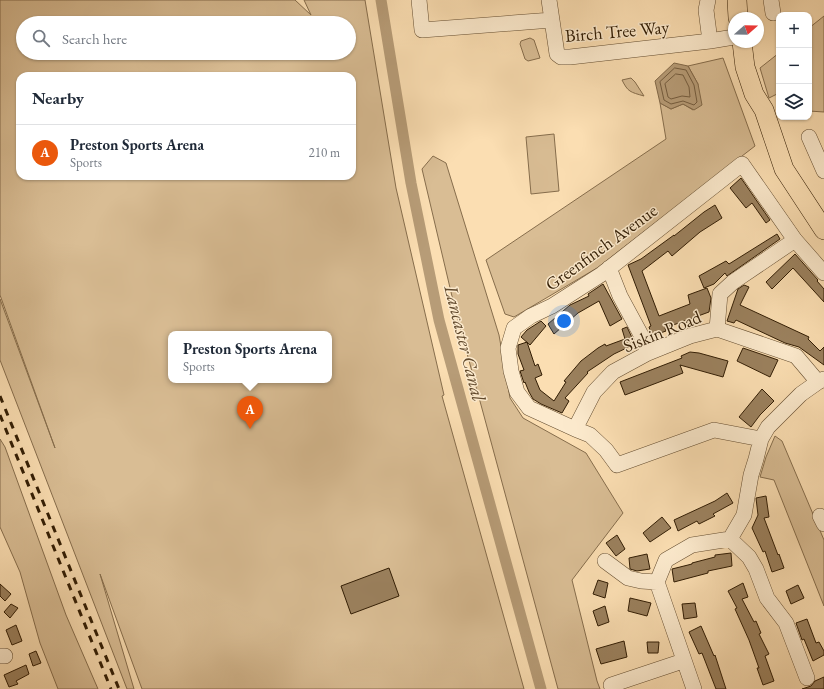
<!DOCTYPE html>
<meta charset="utf-8">
<style>
body{margin:0;font-family:"EB Garamond",serif;background:#f6f6f7;color:#1f2937}
.controls{position:absolute;right:12px;top:12px;display:grid;overflow:hidden;border-radius:8px;box-shadow:0 1px 3px #0004}
.controls button{width:36px;height:36px;display:grid;place-items:center;padding:0;border:0;border-bottom:1px solid #e0e1e3;background:#fff;color:#1f2937;font:20px sans-serif}
.compass{position:absolute;left:728px;top:12px;width:36px;height:36px;border-radius:50%;background:#fff;box-shadow:0 1px 3px #0004;rotate:70deg}
.you{position:absolute;left:564px;top:321px;width:14px;height:14px;margin:-10px;border:3px solid #fff;border-radius:50%;background:#1a73e8;box-shadow:0 0 0 6px #1a73e833}
.badge{display:grid;place-items:center;width:26px;height:26px;border-radius:50%;background:#ea580c;color:#fff;font-size:13px;font-weight:700}
.pin{position:absolute;translate:-50% -33px;filter:drop-shadow(0 1px 2px #0008)}
.pin::after{content:'';position:absolute;top:21px;width:14px;height:12px;background:inherit;clip-path:polygon(0 0,100% 0,50% 100%)}
.popup{position:absolute;left:168px;top:331px;width:164px;height:52px;box-sizing:border-box;display:grid;place-content:center;border-radius:8px;background:#fff;filter:drop-shadow(0 1px 3px #0005);font-size:13px;white-space:nowrap;color:#747a83}
.popup b{font-size:15px;color:#1f2937}
.popup::after{content:'';position:absolute;left:50%;top:100%;margin-left:-8px;border:8px solid transparent;border-top-color:#fff}
.list{margin:0;padding:0;list-style:none}
h2{display:flex;justify-content:space-between;align-items:center;height:52px;margin:0;padding:0 16px;font-size:17px}
h2 small{font-size:13px;font-weight:400;color:#747a83}
.list li{display:grid;grid-template-columns:26px 1fr auto;gap:12px;align-items:center;box-sizing:border-box;height:56px;padding:0 16px;border-top:1px solid #e0e1e3}
.list b{display:block;font-size:15px;white-space:nowrap}
.list p{margin:0;font-size:13px;white-space:nowrap;color:#747a83}
.list em{font-size:13px;font-style:normal;color:#747a83}
.icon{flex:none;width:22px;height:22px;fill:none;stroke:currentColor;stroke-width:2;stroke-linecap:round;stroke-linejoin:round}
.map{position:relative;flex:none;width:824px;height:689px;overflow:hidden}
.search{position:absolute;background:#fff;box-shadow:0 1px 3px #0004;left:16px;top:16px;width:340px;height:44px;display:flex;align-items:center;gap:10px;box-sizing:border-box;padding:0 14px;border-radius:22px;color:#747a83;font-size:15px}
.panel{position:absolute;background:#fff;box-shadow:0 1px 3px #0004;left:16px;top:72px;width:340px;height:108px;border-radius:12px}
.map>svg:first-child{display:block}
</style>
<div class="map">
<svg width="824" height="689" viewBox="0 0 824 689">
<rect width="100%" height="100%" fill="#fbdeb2"/>
<filter id="stains"><feTurbulence type="fractalNoise" baseFrequency=".005" numOctaves="4"/><feColorMatrix values="0 0 0 0 .2 0 0 0 0 .09 0 0 0 0 .02 0 0 0 .5 -.17"/></filter>
<radialGradient id="worn" r=".72"><stop offset=".6" stop-color="#630" stop-opacity="0"/><stop offset="1" stop-color="#630" stop-opacity=".3"/></radialGradient>
<path fill="#d9bd94" stroke="#866d4c" fill-rule="evenodd" d="M0,0H295L311,15L304,0H365L396,188L444,395L442,396L524,689H142L100,574L134,689H127L0,360V299L55,448L0,295ZM23,23H349V53H23ZM20,76H352V176H20ZM171,334H329V380H171Z
M824,16V112L809,111V28Z
M530,38L534,40L540,58L528,61L525,59L520,44L521,41Z
M779,53V93L769,98L760,68Z
M723,58L755,146L597,268L514,317L505,314L486,260L666,139L660,103L671,109L683,104L693,110L698,84L688,66Z
M631,78L635,82L644,96C630,92 628,92 622,80Z
M554,134L559,191L531,194L526,137Z
M433,156L446,163L499,335L510,398L523,418L586,453L623,513L572,580L597,681L600,689H558L455,309L422,169Z
M775,436L782,441L824,540V606L774,480L760,477L766,457Z
M0,439L5,447L66,615L98,689H58L40,643L20,572L0,527Z"/>
<path fill="#b79c77" stroke="#826949" d="M674,63L688,66L698,84L702,105L694,110L683,104L671,109L660,103L655,81Z"/>
<g fill="none" stroke-linecap="round" stroke-linejoin="round">
<path stroke="#745c3e" stroke-width="1" d="M675,68L686,70L694,85L697,102L694,105L683,101L671,104L664,100L660,82Z
M676,74L683,75L689,87L690,97L682,96L671,99L668,97L665,84Z"/>
<path stroke="#b79c77" stroke-width="11" d="M381,0L411,183L439,320L541,689"/>
</g>
<path fill="#9b815e" stroke="#321d04" d="M741,178L770,220L766,223L752,203L746,208L730,188Z
M715,205L722,218L700,232L672,256L668,251L642,271L659,316L690,304L688,295L707,288L711,298L709,312L665,328L666,331L652,336L649,327L651,326L628,265L641,259L674,235V236L704,212Z
M777,234L780,239L727,276L725,273L714,284L704,288L699,276L726,261L729,264Z
M795,254L818,280L817,281L824,289V302L793,268L772,289L766,282Z
M603,284L622,319L610,326L599,301L578,313L554,334L548,324L570,305L589,296L588,294Z
M744,285L749,287L740,305L809,337L808,339L820,351L824,347V365L799,347L785,343L736,320L734,323L727,321L738,289Z
M541,321L546,326L530,345L521,337L527,330Z
M627,327L635,344L614,354L587,372L588,373L565,398L569,401L562,413L541,404L533,399L529,392L525,382L524,383L520,371L524,370L518,354V345L527,342L535,366L538,364L542,375L535,378L540,390L554,401L566,382L564,381L581,361L598,348L605,344L606,346L625,339L622,329Z
M743,348L778,360L770,377L737,361Z
M690,352L699,353L728,361L723,377L680,365L683,373L625,395L620,382L682,358L681,356Z
M762,389L774,401L760,415L751,427L739,417Z
M727,493L733,503L713,514L715,516L699,524L697,521L678,531L674,520L715,501Z
M766,496L769,517L764,518L778,555L779,554L784,568L772,572L765,551L763,552L752,528L758,515L756,498Z
M662,517L671,528L650,542L643,533Z
M617,535L625,549L616,556L606,543Z
M731,553L732,566L708,571V573L674,582L672,569L692,564V563L715,557V555Z
M647,554L650,569L637,571L630,569L629,558Z
M389,568L399,596L351,614L341,586Z
M598,580L608,583L605,598L593,594Z
M743,583L748,597L742,599L754,622L756,621L761,633L759,634L769,654L765,656L774,681L763,685L757,668H759L749,640L735,609L737,608L728,591Z
M0,584L11,594L5,601L0,596Z
M798,585L804,598L791,604L786,591Z
M630,598L651,603L647,616L628,611Z
M695,603L697,617L684,619L682,604Z
M11,604L18,608L10,618L4,612Z
M605,606L609,622L598,626L593,611Z
M807,619L816,643L819,642L824,651V655L813,661L804,639L802,640L796,623Z
M16,625L22,641L12,645L6,630Z
M701,626L714,656L715,655L726,689H716L702,653L699,654L689,632Z
M624,641L627,657L601,664L596,649Z
M647,642H659L658,653H648Z
M36,651L41,663L33,666L29,654Z
M26,665L29,674L16,681L18,684L9,687L4,675Z
M824,677V689H802L811,686L815,681Z"/>
<g fill="none" stroke-linecap="round" stroke-linejoin="round">
<defs>
<path id="minor" d="M419,0L422,30L552,20
M549,0L556,47L557,54L561,57H570L710,41L734,37
M708,0L706,10L710,41
M771,0L773,13
M809,137L824,171
M609,268L620,296L640,333L648,353
M717,329L720,294L733,282L795,240
M575,429L529,408L517,392L511,371L508,348L514,328L531,316L552,306L602,274L742,164L795,240L824,273
M761,439L714,430L617,465L606,450L590,435L575,429L594,392L613,372L648,353L690,336L717,329L796,356L818,382
M820,516L824,524
M730,539L749,557L756,569L767,598L786,623L807,678
M605,561L628,578L641,581L657,582
M0,656H5
M611,685L683,661
M694,689L657,582L666,560L692,545L730,539L744,515L751,475L756,459L761,439L768,427L801,394L818,382L824,379"/>
<path id="major" d="M737,0L738,18
M742,42L745,67L754,94L764,110L784,169L824,230"/>
</defs>
<use href="#minor" stroke="#644d30" stroke-width="16"/>
<use href="#major" stroke="#321d04" stroke-width="20"/>
<use href="#minor" stroke="#fceacd" stroke-width="15"/>
<use href="#major" stroke="#fbdeb2" stroke-width="19"/>
<path stroke="#321d04" stroke-width="3" stroke-dasharray="7 7" stroke-linecap="butt" d="M0,396L119,689
M0,415L111,689"/>
</g>
<g text-anchor="middle" dominant-baseline="central" stroke-width="3" stroke-linejoin="round" paint-order="stroke">
<g font-size="18" fill="#321d04" stroke="#fceacd">
<text transform="translate(617 31) rotate(-5)">Birch Tree Way</text>
<text transform="translate(601 247) rotate(-36)">Greenfinch Avenue</text>
<text transform="translate(662 331) rotate(-22)">Siskin Road</text>
</g>
<g font-size="19" font-style="italic" fill="#61492c" stroke="#fceacd">
<text transform="translate(465 343) rotate(76)">Lancaster Canal</text>
</g>
</g>
<rect width="100%" height="100%" filter="url(#stains)"/>
<rect width="100%" height="100%" fill="url(#worn)"/>
</svg>
<div class="controls">
<button>+</button>
<button>−</button>
<button><svg class="icon" aria-label="layers" viewBox="0 0 24 24"><path d="M12 4l9 5-9 5-9-5zM3 14l9 5 9-5"/></svg></button>
</div>
<svg class="compass" viewBox="-18 -18 36 36"><path d="M0-13l5 13h-10z" fill="#e53935"/><path d="M0 13l5-13h-10z" fill="#747a83"/></svg>
<div class="you"></div>
<div class="pin badge" style="left:250px;top:429px">A</div>
<div class="popup"><b>Preston Sports Arena</b>Sports</div>
<div class="search"><svg class="icon" aria-label="search" viewBox="0 0 24 24"><circle cx="10" cy="10" r="6"/><path d="M15 15l6 6"/></svg>Search here</div>
<section class="panel">
<h2>Nearby<small></small></h2>
<ul class="list">
<li><span class="badge">A</span><div><b>Preston Sports Arena</b><p>Sports</p></div><em>210 m</em></li>
</ul>
</section>
</div>
